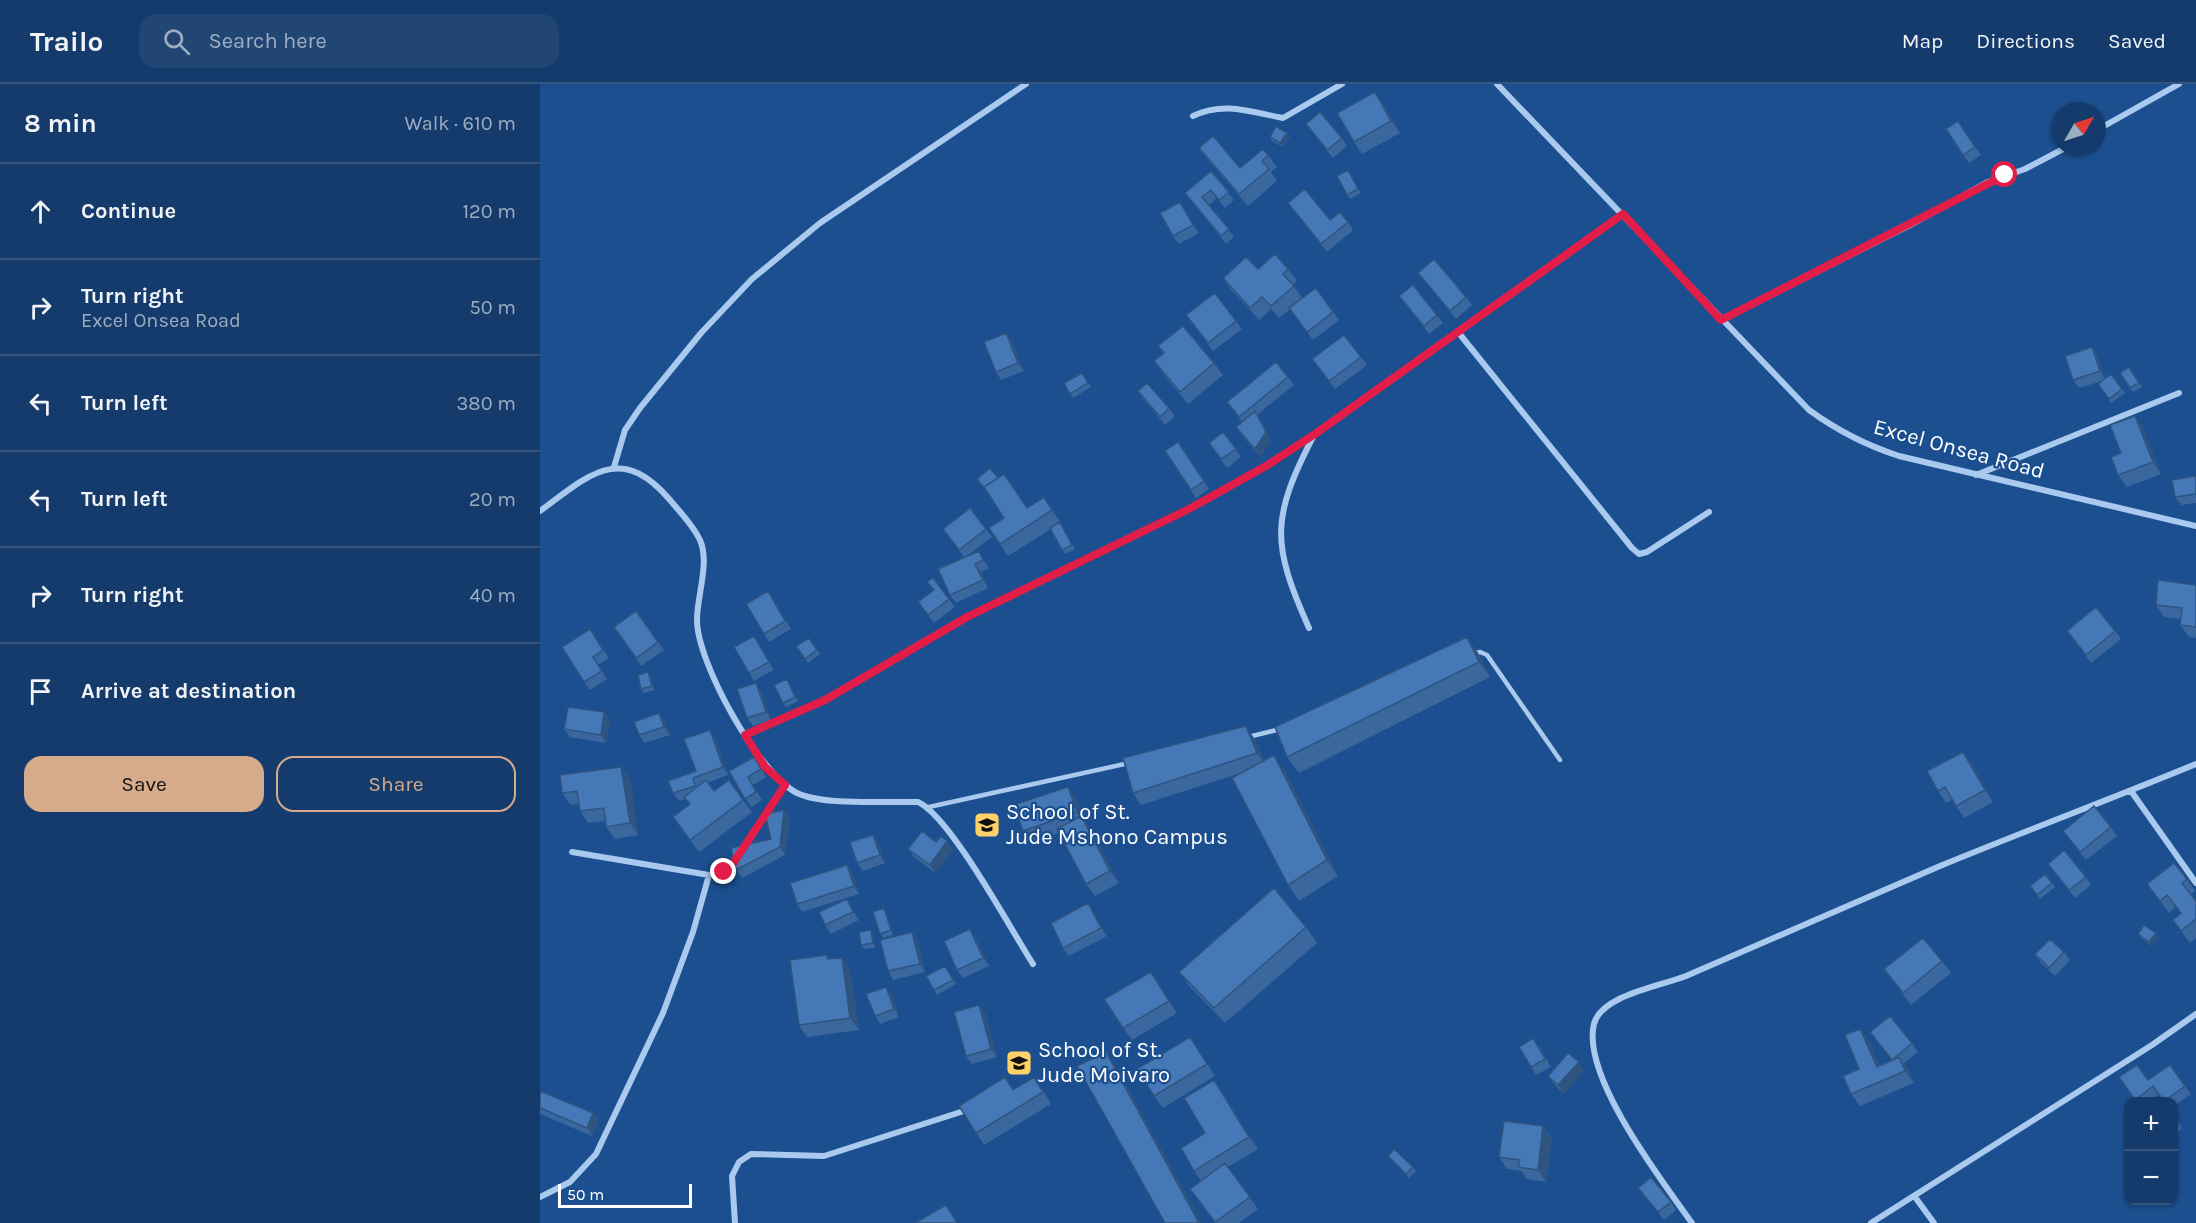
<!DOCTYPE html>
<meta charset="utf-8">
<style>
body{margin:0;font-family:Karla,sans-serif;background:#214673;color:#f1f3f6}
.controls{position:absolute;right:18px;bottom:18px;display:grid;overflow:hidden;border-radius:12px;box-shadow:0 2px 4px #0004}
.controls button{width:54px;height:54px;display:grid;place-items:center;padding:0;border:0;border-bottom:2px solid #33557e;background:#143b6b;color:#f1f3f6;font:30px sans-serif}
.compass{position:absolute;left:1512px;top:18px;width:54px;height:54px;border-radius:50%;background:#143b6b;box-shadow:0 2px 4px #0004;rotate:51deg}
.scale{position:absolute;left:18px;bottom:15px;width:134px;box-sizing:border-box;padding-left:6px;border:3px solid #fff;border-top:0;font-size:16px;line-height:21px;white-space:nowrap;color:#fff;-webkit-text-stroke:4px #1b4f8f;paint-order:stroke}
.stop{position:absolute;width:18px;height:18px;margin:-14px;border:4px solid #e11d48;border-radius:50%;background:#fff}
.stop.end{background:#e11d48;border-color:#fff;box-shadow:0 2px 6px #0008}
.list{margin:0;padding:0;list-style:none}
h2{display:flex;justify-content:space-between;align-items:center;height:78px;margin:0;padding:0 24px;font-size:26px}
h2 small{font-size:20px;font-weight:400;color:#9dadc1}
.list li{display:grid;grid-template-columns:39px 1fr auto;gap:18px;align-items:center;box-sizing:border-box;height:96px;padding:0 24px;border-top:2px solid #33557e}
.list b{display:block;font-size:22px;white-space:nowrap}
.list p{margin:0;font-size:20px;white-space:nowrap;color:#9dadc1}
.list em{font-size:20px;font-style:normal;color:#9dadc1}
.actions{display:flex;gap:12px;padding:18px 24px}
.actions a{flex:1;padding:14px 0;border:2px solid #d6ab8b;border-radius:18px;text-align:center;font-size:21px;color:#d6ab8b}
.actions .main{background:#d6ab8b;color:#111}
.icon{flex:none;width:33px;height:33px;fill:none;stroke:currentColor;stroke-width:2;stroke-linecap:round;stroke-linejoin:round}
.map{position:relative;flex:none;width:1656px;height:1139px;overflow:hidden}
header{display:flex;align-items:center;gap:36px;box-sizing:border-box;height:84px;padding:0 30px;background:#143b6b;border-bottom:2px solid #33557e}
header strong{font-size:28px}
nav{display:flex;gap:33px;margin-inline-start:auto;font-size:21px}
.search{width:420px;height:54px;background:#214673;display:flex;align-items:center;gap:15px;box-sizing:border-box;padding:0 21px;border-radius:18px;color:#9dadc1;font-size:22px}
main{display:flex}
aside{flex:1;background:#143b6b}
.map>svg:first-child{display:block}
</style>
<header>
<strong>Trailo</strong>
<div class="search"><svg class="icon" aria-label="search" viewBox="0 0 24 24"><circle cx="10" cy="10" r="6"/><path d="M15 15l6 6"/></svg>Search here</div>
<nav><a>Map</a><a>Directions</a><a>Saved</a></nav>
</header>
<main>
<aside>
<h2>8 min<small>Walk · 610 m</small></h2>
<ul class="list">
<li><svg class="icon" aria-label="ahead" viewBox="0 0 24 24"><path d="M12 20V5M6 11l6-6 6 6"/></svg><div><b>Continue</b></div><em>120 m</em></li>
<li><svg class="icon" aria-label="right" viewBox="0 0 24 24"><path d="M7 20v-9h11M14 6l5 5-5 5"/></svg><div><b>Turn right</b><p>Excel Onsea Road</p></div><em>50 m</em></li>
<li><svg class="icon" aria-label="left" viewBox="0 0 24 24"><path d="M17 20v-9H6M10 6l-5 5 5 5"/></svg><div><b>Turn left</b></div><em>380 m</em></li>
<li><svg class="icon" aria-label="left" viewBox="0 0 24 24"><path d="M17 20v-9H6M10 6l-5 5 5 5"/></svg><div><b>Turn left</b></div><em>20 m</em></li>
<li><svg class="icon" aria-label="right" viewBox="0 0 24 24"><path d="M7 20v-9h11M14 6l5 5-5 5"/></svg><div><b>Turn right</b></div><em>40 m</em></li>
<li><svg class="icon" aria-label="arrive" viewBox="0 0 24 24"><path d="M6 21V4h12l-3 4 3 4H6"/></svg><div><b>Arrive at destination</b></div></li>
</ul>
<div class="actions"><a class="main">Save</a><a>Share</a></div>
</aside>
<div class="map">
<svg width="1656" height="1139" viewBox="0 0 1656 1139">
<rect width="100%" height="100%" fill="#1b4f8f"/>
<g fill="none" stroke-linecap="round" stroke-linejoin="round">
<path stroke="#a9c9ee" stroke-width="4.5" d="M933,570L940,568L947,571L1020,676
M708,653L741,645
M389,723L589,679"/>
<path stroke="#a9c9ee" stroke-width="6" d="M957,0L1269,326C1298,347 1325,361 1359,372L1656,442
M653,32C684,17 711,28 743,34L802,0
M1557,46L1639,0
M1181,236L1370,141L1448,98L1485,85L1527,63
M918,248L1092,464L1099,470L1107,468L1169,428
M74,383L85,346L100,324L161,249L212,195L280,139L486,0
M1436,391L1639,309
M0,427C49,391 81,358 130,416C140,428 153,441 160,456C170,479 157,511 157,536C157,579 219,690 257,709C284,722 347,717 378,718C410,732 471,846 493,880
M769,544C731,459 731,434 774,351
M205,651L285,616L427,533L649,425L726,382L775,350L1083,130
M1591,707L1656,799
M32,768L169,791L184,788L192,781L245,701
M0,1113L30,1098L56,1070L123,929L153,848L169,791
M1375,1113L1394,1139
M195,1139L192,1092L199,1078L211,1070L284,1072L427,1026
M1152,1139C1122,1097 1041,992 1054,940C1061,911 1121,902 1146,892C1231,856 1315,818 1400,782C1485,747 1571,715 1656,680
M1331,1139L1612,961L1656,930"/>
</g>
<path fill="#3a679d" d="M835,8L843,20L860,49L822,70L814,58Z
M1418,37L1441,71L1429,79L1406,45Z
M766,40L802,54L807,62L793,74Z
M747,49L750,53L743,63L732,57L730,53Z
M659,64L700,84L728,71L737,83L731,88L737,97L708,122L668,76Z
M671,87L694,116L685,124L677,114L669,121L694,153L686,160L645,109Z
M811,91L821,109L810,115L807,111Z
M640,118L659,149L639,160L633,152Z
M748,119L790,136L808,138L813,146L787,168Z
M718,185H748L757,197L753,201L762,214L757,218L776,204L799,236L773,256L750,225L739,234L731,225L719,236L691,206L683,194Z
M878,189L926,213L932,221L916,235Z
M859,212L897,231L903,239L889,250Z
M646,231L696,237L702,245L673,267Z
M466,249L472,257L484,287L461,296L456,288Z
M804,251L827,281L795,305L772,275Z
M618,262L674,279L683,291L648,320L622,289L614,277L623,270Z
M1552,263L1557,271L1565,294L1571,290L1585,309L1571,319L1558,300L1562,297L1539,304L1533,296Z
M1589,283L1602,303L1593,308L1590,304Z
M542,289L551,303L533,314L524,299Z
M748,293L754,301L718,330L731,356L721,373L702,352L696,343L702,338L687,318Z
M598,307L629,324L635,332L625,341L603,315Z
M1595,332L1603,344L1621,390L1587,403L1578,391L1581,369Z
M683,348L701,373L687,384L669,359Z
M638,358L669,405L656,414L625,367Z
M1656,392V419L1641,421L1635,413Z
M458,394L487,424L504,413L520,438V439L535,465L525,470L511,445L468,472L449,444L464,434Z
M403,445H446L452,453L427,472L444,475L449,484L441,488L448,504L416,519L410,511L424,473Z
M393,494L415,523L394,539L378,518L393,506Z
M1656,501V554L1649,553L1640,541L1641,535L1624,533L1616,521Z
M228,507L251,545L229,558L224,550Z
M96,527L124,566L101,582L74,543Z
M50,545L69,574L58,581L67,595L50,606L44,598Z
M1527,547H1575L1581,555L1551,579Z
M927,553L938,569L950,593L759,689L747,673Z
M269,554L280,570L268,579L256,562Z
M219,560L234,586L214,597L209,589Z
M111,592L115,606L104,609L101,605Z
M247,595L258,617L246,623L243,619Z
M221,607L231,636L213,642L207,634Z
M70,636L66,659L30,653L24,645Z
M125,637L130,651L105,659L99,651Z
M170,646L175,654L188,691L167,699L174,707L203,716L212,728L159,768L133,733L150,721L146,715L139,717L133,709L156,687Z
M714,654L724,676L745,687L798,792L759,817L748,801L704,688L601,721L593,709Z
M214,673L226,693L213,701L222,716L211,723L189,687Z
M1432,680L1453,718L1424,734L1412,716L1406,719L1398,707Z
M90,695L98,751L75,755L66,743V737L48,739L40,727L39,720L31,721L22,709Z
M528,703L536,715L544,736L550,744L579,799L555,812L546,800L519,749L491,759L483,747Z
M244,726L250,734L245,771L202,794L196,786L231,755Z
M1571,743L1577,752L1546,776L1523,747Z
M333,751L338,759L345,779L323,787L317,779Z
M396,758L413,766L395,789L374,773L368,765Z
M1508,780L1546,793L1551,801L1535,814Z
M313,789L319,810L262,828L257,820Z
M1505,790L1515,803L1500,815L1490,802Z
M1647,795L1655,807L1651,810L1656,817V854L1650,859L1633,836L1641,829L1636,823L1629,829L1607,800Z
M307,815L312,823L319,836L291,850L285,841Z
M344,824L346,828L353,851L343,854L340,850Z
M554,828L567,852L529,872L523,864Z
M766,843L777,859L685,939L650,903L639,888Z
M331,846L333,850L335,864L324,865L321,861Z
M372,848L377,856L385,888L353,896L348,887Z
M1616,849L1619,853L1612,862L1601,854L1598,850Z
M435,853L449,882L423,894L417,886Z
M1524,868L1530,876L1515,892L1500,878L1495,870Z
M289,875L310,886L319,946L267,953L259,941Z
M1402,877L1411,889L1371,921L1344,885Z
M408,886L416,900L397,911L394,906Z
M611,888L637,929L592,956L583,944Z
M346,903L352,911L359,933L340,940L335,932Z
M445,929L457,973L432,980L426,972Z
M1320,945L1329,957L1339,981L1352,976L1330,948L1372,959L1378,968L1364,979L1368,985L1374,999L1320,1022L1311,1010L1319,985Z
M650,953L675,992L623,1024L614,1012Z
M999,962L1011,983L996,991L991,983Z
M1630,981L1651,1010L1634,1022V1017H1624L1619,1010L1609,1017H1596L1579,993L1608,996Z
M1044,986L1024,1010L1014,1000L1008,992Z
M474,1005H502L511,1020L444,1061L436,1049Z
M0,1007L53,1029L59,1037L52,1052L0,1030Z
M682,1008L718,1065L688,1083L718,1125L699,1139H675L650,1105L661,1097L654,1087L665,1049Z
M1634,1033L1642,1044L1634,1052Z
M1003,1042L1012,1054L1006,1098L987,1095L981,1087L967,1085L959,1073Z
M848,1072L873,1083L876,1087L869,1094Z
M1098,1104L1131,1118L1136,1126L1124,1136Z"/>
<path fill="#305480" d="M835,8L843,20L860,49L851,37Z
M747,49L750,53L743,63L740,59Z
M640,118L645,126L659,149L653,141Z
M466,249L472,257L484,287L478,279Z
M1552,263L1557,271L1566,296L1560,287Z
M715,327L721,335L731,356L721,373L715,365Z
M1595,332L1603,344L1621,390L1613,378Z
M439,467L444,475L449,484L443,476Z
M435,480L441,488L448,504L443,496Z
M927,553L938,569L950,593L939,578Z
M108,588L111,592L115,606L112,602Z
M216,599L221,607L231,636L226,628Z
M64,628L70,636L66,659L61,651Z
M119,629L125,637L130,651L124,643Z
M706,642L714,654L726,681L717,669Z
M170,646L175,654L188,691L183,683Z
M1423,668L1432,680L1453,718L1445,706Z
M734,671L745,687L798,792L787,776Z
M81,683L90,695L98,751L90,739Z
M528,703L536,715L544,736L550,744L579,799L570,787L545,740L537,728Z
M244,726L250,734L245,771L240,763Z
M333,751L338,759L345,779L340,771Z
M407,757L413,766L395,789L390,781Z
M307,781L313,789L319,810L314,802Z
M307,815L312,823L319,836L313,828Z
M548,819L554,828L567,852L561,844Z
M430,845L435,853L449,882L443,874Z
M331,846L333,850L335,864L333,859Z
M372,848L377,856L385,888L380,880Z
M1616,849L1619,853L1612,862L1609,858Z
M302,874L310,886L319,946L310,934Z
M611,888L620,900L637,929L629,917Z
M346,903L352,911L359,933L354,925Z
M439,921L445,929L457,973L451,965Z
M1320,945L1329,957L1345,995L1337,983Z
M566,968L577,984L662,1139H659Z
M1359,973L1368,985L1374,999L1365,987Z
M1039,978L1044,986L1024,1010L1018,1001Z
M674,996L682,1008L718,1065L709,1053Z
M53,1029L59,1037L52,1052L47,1044Z
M1003,1042L1012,1054L1006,1098L998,1086Z"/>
<path fill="#4478b7" stroke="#305480" stroke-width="1.5" d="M835,8L851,37L814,58L797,29Z
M780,28L802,54L787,66L766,40Z
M1418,37L1435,63L1423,71L1406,45Z
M736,42L747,49L740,59L730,53Z
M673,52L700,84L723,65L728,71L722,77L729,85L699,110L659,64Z
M808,86L818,105L807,111L797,92Z
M671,87L689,108L679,116L671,106L662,113L689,145L681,152L645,109Z
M765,105L790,136L800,128L808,138L781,160L748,119Z
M640,118L653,141L633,152L620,129Z
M735,170L748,185L743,190L754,202L731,222L722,213L710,224L683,194L706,173L718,185Z
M894,175L926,213L910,227L878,189Z
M873,201L897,231L884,242L859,212Z
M776,204L793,228L767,248L749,224Z
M675,209L696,237L668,259L646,231Z
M643,242L674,279L640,308L614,277L624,269L618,262Z
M466,249L478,279L456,288L444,258Z
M804,251L821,273L789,297L772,275Z
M1552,263L1560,287L1533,296L1525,272Z
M736,278L748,293L699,333L687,318Z
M1589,283L1599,299L1590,304L1580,289Z
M542,289L548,299L530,310L524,299Z
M1571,290L1582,305L1569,315L1558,300Z
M607,299L629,324L620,333L598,307Z
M715,327L726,348L715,365L696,343Z
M1595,332L1613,378L1578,391L1571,373L1581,369L1570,341Z
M683,348L696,365L681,375L669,359Z
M638,358L664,397L651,406L625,367Z
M450,384L458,394L444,403L445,405L437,395Z
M464,390L487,424L504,413L512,426L460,460L449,444L464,434L444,403Z
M1656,392V410L1635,413L1632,396Z
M430,424L446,445L419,466L403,445Z
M520,438L532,461L522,466L510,444Z
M439,467L443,476L435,480L443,496L410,511L398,485Z
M393,494L409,515L388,531L378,518L394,506L387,498Z
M1618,496L1656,501V543L1640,541L1642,524L1616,521Z
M228,507L245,537L224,550L206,520Z
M1556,523L1575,547L1546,571L1527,547Z
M96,527L118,558L96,574L74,543Z
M50,545L63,566L53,573L62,587L44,598L22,563Z
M214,552L229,578L209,589L194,563Z
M927,553L939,578L747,673L735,643Z
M269,554L277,566L265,575L256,562Z
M108,588L112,602L101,605L98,591Z
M247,595L255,613L243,619L234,601Z
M216,599L226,628L207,634L197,605Z
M28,623L64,628L61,651L24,645Z
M119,629L124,643L99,651L94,638Z
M706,642L717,669L593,709L583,674Z
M170,646L183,683L153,694L155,702L133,709L128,697L156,687L144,655Z
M1423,668L1445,706L1416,722L1405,703L1398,707L1387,687Z
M734,671L787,776L748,801L692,694Z
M214,673L221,685L208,693L216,708L205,715L189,687Z
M81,683L90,739L66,743L64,724L40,727L37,707L22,709L20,691Z
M166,696L174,707L189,696L203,716L150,756L133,733L150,720L144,713Z
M528,703L537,728L483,747L474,721Z
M1554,722L1571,743L1540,768L1523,747Z
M244,726L240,763L196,786L191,764L231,755L225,730Z
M541,732L570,787L546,800L517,745Z
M382,747L396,758L401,752L407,757L390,781L368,765Z
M333,751L340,771L317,779L310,758Z
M1524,766L1546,793L1529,806L1508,780Z
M1634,779L1647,795L1642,799L1656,817V835L1641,847L1633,836L1641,829L1627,811L1620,817L1607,800Z
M307,781L314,802L257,820L250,799Z
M1505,790L1512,799L1497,811L1490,802Z
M734,804L766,843L674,924L639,888Z
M307,815L313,828L285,841L279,828Z
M548,819L561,844L523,864L511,839Z
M344,824L351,846L340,850L333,828Z
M1604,841L1616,849L1609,858L1598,850Z
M430,845L443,874L417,886L404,857Z
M331,846L333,859L321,861L319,848Z
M372,848L380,880L348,887L340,856Z
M1383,854L1402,877L1363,909L1344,885Z
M1510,855L1524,868L1509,884L1495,870Z
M287,871V875L302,874L310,934L259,941L250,876Z
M405,882L413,896L394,906L386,892Z
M611,888L629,917L583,944L564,915Z
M346,903L354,925L335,932L326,910Z
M439,921L451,965L426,972L414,928Z
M1350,932L1372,959L1352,976L1330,948Z
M1320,945L1337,983L1359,973L1365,987L1311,1010L1303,992L1319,985L1305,951Z
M650,953L667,980L614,1012L597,985Z
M993,954L1005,975L991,983L979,963Z
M566,968L659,1139H625L537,982Z
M1028,969L1039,978L1018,1001L1008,992Z
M1597,981L1608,996L1630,981L1645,1002L1624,1017L1613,1002L1595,1016L1579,993Z
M465,993L473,1006L494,993L503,1008L436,1049L419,1022Z
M674,996L709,1053L654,1087L641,1064L665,1049L644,1014Z
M0,1007L53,1029L47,1044L0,1024Z
M964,1037L1003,1042L998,1086L978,1083L980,1076L959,1073Z
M854,1065L873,1083L866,1090L848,1072Z
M685,1079L710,1113L675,1138L650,1105Z
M1111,1093L1131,1118L1118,1128L1098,1104Z
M406,1121L417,1139H375Z"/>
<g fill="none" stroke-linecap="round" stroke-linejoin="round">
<path stroke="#e11d48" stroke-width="8" d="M184,788L192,781L245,701L225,683L205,651L285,616L427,533L649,425L726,382L775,350L1083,130L1181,236L1465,91"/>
</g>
<defs>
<symbol id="school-square" viewBox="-11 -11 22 22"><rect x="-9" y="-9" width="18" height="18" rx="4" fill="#ffd166" stroke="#1b4f8f"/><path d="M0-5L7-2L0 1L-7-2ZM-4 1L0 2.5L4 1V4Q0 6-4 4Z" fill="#111"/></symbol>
</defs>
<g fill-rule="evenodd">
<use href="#school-square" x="432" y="726" width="30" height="30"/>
<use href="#school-square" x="464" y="964" width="30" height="30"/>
</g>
<g text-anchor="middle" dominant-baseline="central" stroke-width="4.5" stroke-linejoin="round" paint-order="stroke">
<g font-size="22" fill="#fff" stroke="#1b4f8f">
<text transform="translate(1419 365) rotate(15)">Excel Onsea Road</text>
</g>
<g font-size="22" fill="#fff" stroke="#1b4f8f" text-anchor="start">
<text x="466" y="728">School of St.<tspan x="466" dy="25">Jude Mshono Campus</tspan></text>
<text x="498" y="966">School of St.<tspan x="498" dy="25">Jude Moivaro</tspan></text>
</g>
</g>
</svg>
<div class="controls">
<button>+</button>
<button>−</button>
</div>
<svg class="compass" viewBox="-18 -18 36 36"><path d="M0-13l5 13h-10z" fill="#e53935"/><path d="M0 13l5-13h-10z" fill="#9dadc1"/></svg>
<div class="scale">50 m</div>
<div class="stop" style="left:1465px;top:91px"></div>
<div class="stop end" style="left:184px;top:788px"></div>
</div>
</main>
